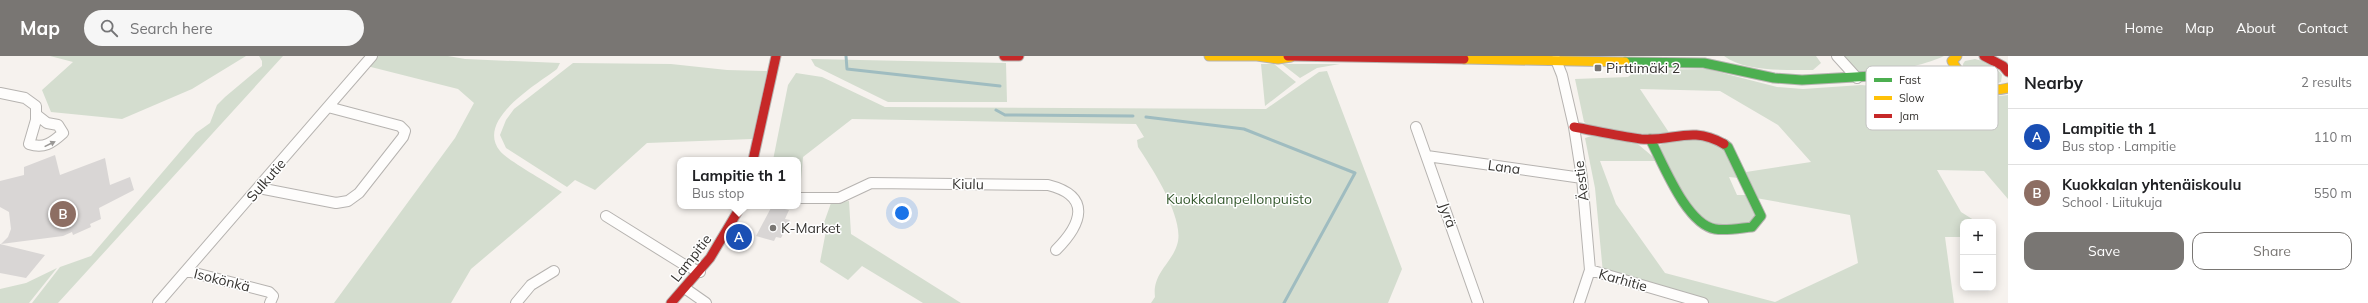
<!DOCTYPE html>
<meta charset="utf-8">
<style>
body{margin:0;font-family:Mulish,sans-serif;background:#f6f6f6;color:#202124}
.controls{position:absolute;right:12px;bottom:12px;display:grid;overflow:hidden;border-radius:8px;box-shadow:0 2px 10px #0003}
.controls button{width:36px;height:36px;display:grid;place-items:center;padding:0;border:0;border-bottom:1px solid #e0e0e0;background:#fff;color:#202124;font:20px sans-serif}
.you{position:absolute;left:902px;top:157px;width:14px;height:14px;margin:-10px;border:3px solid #fff;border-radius:50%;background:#1a73e8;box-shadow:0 0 0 6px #1a73e833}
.badge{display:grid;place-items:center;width:26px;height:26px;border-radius:50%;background:#797673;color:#fff;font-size:13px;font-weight:700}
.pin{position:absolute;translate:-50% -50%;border:2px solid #fff;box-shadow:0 1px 4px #0006}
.popup{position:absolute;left:677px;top:101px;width:124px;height:52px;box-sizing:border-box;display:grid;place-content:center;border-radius:8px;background:#fff;filter:drop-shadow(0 1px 3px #0005);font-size:13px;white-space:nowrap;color:#757577}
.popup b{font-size:15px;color:#202124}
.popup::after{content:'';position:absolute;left:50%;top:100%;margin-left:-8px;border:8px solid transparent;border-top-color:#fff}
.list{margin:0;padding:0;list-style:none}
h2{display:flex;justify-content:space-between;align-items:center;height:52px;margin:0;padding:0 16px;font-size:17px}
h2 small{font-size:13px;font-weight:400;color:#757577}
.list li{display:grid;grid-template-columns:26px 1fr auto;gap:12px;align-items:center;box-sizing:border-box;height:56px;padding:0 16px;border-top:1px solid #e0e0e0}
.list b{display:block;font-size:15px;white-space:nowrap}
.list p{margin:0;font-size:13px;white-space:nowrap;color:#757577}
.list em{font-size:13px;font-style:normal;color:#757577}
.actions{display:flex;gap:8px;padding:12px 16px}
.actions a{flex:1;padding:9px 0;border:1px solid #797673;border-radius:12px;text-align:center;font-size:14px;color:#797673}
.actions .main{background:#797673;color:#fff}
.icon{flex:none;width:22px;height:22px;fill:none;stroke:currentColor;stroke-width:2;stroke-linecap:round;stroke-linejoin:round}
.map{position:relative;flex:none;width:2008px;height:247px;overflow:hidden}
header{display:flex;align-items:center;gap:24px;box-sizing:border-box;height:56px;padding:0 20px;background:#797673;color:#fff}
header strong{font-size:19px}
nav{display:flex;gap:22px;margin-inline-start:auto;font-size:14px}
.search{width:280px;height:36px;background:#f6f6f6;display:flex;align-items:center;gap:10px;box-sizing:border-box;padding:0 14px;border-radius:22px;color:#757577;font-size:15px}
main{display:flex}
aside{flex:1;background:#fff}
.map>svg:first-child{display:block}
</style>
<header>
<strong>Map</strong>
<div class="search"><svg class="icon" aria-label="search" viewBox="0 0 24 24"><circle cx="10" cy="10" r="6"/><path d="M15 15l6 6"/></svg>Search here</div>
<nav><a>Home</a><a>Map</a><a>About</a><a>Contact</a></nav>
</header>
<main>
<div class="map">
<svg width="2008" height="247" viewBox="0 0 2008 247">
<rect width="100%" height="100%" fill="#f6f2ee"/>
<path fill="#d4ddcf" d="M50,0H246L192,33L122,63L51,56L42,34L73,6Z
M259,0H283L58,247H32L60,211L91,200L196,77L210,67L217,49L225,41L262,10V5Z
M376,0H448L465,3L560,7L557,13C536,29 475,64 500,95C507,104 550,128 562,136L471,213L451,247H334L455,82L474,47L458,33L367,10Z
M1724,0H1816L1821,7L1813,14C1787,14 1745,16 1724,0Z
M1841,0H1944C1928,8 1870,24 1854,13C1849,10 1845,4 1841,0Z
M811,3L1006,7L1007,46H888L815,10Z
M1975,3C1985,5 1996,10 2002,19L2001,26C1988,31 1963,24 1963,8L1965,5Z
M573,7L671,8L727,14L767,15L752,83L647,87L595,134L575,124L567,131L506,92L500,79L506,64L514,53Z
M1261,8H1274L1296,26L1265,50Z
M1282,8H1340L1317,12L1300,22Z
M1707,13L1777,31L1803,33L1861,29L1893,32L1917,23L1948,22L2000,40L2008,39V143L1984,115L1937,114L1961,156L1977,166H1963V181H1945L1954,247H1704L1603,217L1595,132L1585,82L1595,79L1633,84L1658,105H1600L1616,148L1665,217L1775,246L1858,207L1850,159L1756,142L1746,116L1811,106L1778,69L1720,35L1640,33L1670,78L1659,80L1592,71L1584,66L1575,23L1628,21L1637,14Z
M1327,15L1402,213L1388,247H1151L1155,241C1152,218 1171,208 1177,189C1186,164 1152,112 1138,91L1137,84L1144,81L1136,68L852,63L803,101L800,136H798V104H773L788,29L796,17L822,21L885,51L1266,53L1319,16Z
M1701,81L1724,92L1739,122L1729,121L1737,139H1747L1756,158L1749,168L1714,169L1689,151L1660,94V89L1666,86Z
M849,145L851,178L961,247H923L862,210L848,224L820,206L826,175H821L831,147Z
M57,212L29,247H0V233L26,227Z"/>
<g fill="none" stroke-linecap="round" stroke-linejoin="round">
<path stroke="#9fbcc0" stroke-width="3" d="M846,0L847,13L1000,30
M996,54L1005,59L1133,60
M1146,61L1244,73L1355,117L1284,247"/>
</g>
<path fill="#d9d6d5" d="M55,99L60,119L105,102L110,129L130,121L134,134L99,152L101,163L90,168L91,171L73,179L72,176L63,180L1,188L8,181L11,173L9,156L0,151V125L24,119V111Z
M772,150L789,154L785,163L790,164L781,182L776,181L774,185L756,180Z
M0,188L45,199L26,222L0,217Z"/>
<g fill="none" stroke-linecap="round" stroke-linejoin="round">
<defs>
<path id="street" d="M1837,0L1857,22
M1556,4L1562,19L1574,71L1582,122L1590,214L1579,247
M0,37L25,42L36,50V64L29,88C44,93 52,87 63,77L58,69L47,67L38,60
M1416,71L1478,247
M1427,100L1582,122
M259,132L336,147L348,145L359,137L403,81L405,75L400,70L328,51
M798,142H839L871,127L1048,129C1092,140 1082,168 1056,194
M606,160L683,208L700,216
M1590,214L1703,247
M187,215L269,236L273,240L270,247
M686,233L706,247
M158,247L372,0
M516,247L531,229L554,215"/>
<path id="fast" d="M1625,6L1704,7L1774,22L1802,24L1925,17L1936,20L1958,18
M1650,83C1663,107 1686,168 1715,173C1726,175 1741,172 1752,171L1761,160L1728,91L1724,88"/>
<path id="slow" d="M1209,0H1257L1278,3L1291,1
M1957,0L1952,5C1964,27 1983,38 2008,32
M1464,3L1625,6"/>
<path id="jam" d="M1004,0H1019
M1288,0L1464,3
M1984,0L2003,10L2008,16
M1574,71C1596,75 1618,80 1641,83C1673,86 1691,69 1724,88
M753,104L776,0
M671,247L710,202L741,150"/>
</defs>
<use href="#street" stroke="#b6b3b0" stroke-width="12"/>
<use href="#fast" stroke="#b6b3b0" stroke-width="11"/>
<use href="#slow" stroke="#b6b3b0" stroke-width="11"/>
<use href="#jam" stroke="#b6b3b0" stroke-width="11"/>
<use href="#street" stroke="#fefdfc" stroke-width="10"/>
<use href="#fast" stroke="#4caf50" stroke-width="9"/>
<use href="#slow" stroke="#ffc107" stroke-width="9"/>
<use href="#jam" stroke="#c62828" stroke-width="9"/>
</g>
<defs><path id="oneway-solid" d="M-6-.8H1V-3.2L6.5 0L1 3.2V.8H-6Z"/></defs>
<use fill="#9a9896" href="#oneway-solid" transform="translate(50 88) rotate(-26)"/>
<g fill="#797673" stroke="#fff" stroke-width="1.5">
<rect x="1594" y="8" width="8" height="8" rx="2"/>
<circle cx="773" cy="172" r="4"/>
</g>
<g text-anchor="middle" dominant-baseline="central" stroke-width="3" stroke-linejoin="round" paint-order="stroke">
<g font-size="14" fill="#363431" stroke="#fff" text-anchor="start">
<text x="1606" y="12">Pirttimäki 2</text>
<text x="781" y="172">K-Market</text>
</g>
<g font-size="14" fill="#363431" stroke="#fff">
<text transform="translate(1504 111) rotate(8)">Lana</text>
<text transform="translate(266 124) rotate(-49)">Sulkutie</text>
<text transform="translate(1581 125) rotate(-97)">Äestie</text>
<text transform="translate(968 128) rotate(1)">Kiulu</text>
<text transform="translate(1448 159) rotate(71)">Jyrä</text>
<text transform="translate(691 202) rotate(-52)">Lampitie</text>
<text transform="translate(222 224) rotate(14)">Isokönkä</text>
<text transform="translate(1623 224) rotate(16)">Karhitie</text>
</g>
<g font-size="14" fill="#375a30" stroke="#fff">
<text x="1239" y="143">Kuokkalanpellonpuisto</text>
</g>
</g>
<rect x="1866" y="10" width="132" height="64" rx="6" fill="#fff" stroke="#c3c2c1" stroke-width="1"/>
<rect x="1874" y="22" width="18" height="4" fill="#4caf50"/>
<rect x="1874" y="40" width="18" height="4" fill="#ffc107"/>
<rect x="1874" y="58" width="18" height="4" fill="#c62828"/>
<g font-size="11" fill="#363431">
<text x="1899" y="28">Fast</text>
<text x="1899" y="46">Slow</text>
<text x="1899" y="64">Jam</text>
</g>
</svg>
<div class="controls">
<button>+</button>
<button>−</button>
</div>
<div class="you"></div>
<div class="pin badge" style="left:739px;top:181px;background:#1a4fb4">A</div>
<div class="popup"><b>Lampitie th 1</b>Bus stop</div>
<div class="pin badge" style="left:63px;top:158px;background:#8d6e63">B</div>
</div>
<aside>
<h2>Nearby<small>2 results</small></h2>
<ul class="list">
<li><span class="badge" style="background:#1a4fb4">A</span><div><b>Lampitie th 1</b><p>Bus stop · Lampitie</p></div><em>110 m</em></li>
<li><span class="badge" style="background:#8d6e63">B</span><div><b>Kuokkalan yhtenäiskoulu</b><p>School · Liitukuja</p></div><em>550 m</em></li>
</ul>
<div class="actions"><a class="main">Save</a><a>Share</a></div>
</aside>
</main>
